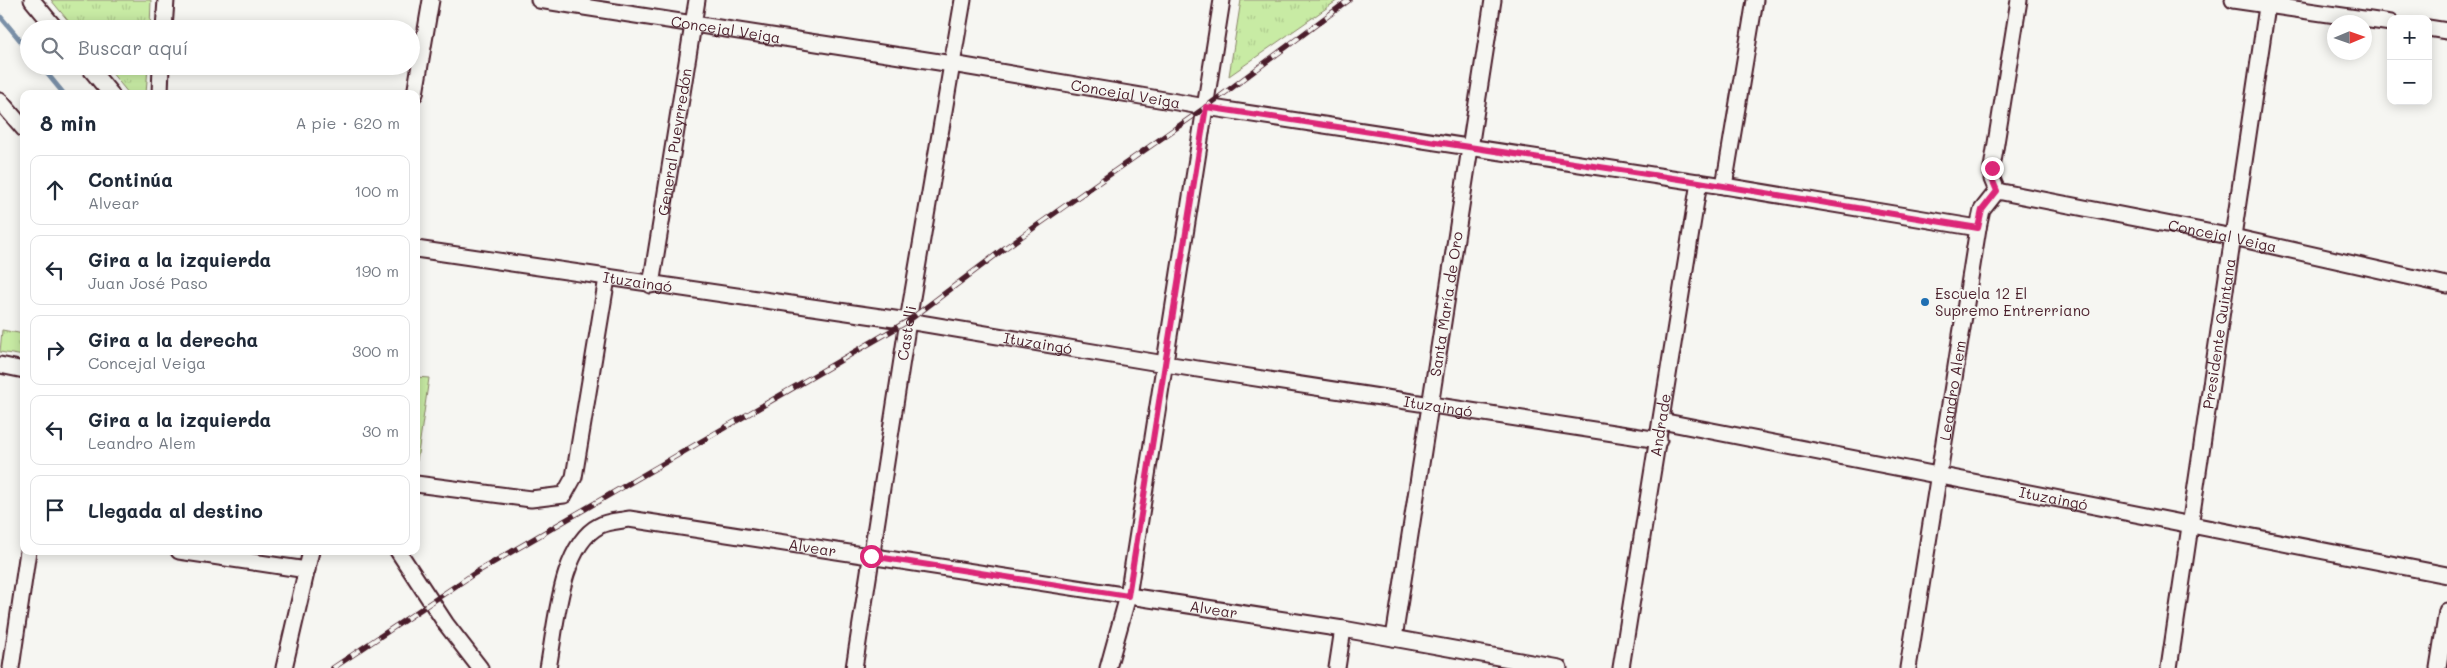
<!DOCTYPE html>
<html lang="es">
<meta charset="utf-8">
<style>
body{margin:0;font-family:Mali,sans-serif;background:#f6f6f7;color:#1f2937}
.controls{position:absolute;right:15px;top:15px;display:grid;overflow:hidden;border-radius:10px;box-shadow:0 2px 12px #0003}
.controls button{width:45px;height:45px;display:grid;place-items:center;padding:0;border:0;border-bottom:1px solid #e0e1e3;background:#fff;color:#1f2937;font:25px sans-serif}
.compass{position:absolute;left:2327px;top:15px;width:45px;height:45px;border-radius:50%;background:#fff;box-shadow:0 2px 12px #0003;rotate:88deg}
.stop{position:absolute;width:15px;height:15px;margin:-11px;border:4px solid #db2777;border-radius:50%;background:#fff}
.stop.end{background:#db2777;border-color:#fff;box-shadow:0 1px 5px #0008}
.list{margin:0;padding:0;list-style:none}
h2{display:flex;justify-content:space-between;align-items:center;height:65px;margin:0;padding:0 20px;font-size:21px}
h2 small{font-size:16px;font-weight:400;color:#747a83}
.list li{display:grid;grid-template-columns:32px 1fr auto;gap:15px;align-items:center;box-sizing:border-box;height:70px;margin:0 10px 10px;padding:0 10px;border:1px solid #e0e1e3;border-radius:10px}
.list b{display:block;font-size:19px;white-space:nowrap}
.list p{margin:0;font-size:16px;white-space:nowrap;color:#747a83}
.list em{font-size:16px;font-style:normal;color:#747a83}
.icon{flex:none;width:28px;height:28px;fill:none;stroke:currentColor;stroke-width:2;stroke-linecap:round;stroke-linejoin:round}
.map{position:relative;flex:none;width:2447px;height:668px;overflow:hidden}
.search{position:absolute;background:#fff;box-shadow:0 2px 12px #0003;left:20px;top:20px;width:400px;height:55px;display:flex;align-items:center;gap:12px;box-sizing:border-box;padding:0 18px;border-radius:28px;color:#747a83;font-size:19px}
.panel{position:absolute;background:#fff;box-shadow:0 2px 12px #0003;left:20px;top:90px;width:400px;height:465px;border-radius:10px}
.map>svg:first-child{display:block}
</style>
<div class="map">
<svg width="2447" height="668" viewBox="0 0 2447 668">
<defs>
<pattern id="grass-tufts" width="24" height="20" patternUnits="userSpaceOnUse" patternTransform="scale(1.25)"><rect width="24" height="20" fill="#c8eba4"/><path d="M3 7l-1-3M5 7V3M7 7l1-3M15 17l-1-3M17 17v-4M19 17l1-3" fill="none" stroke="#adc98d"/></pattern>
</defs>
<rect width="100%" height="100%" fill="#f6f6f2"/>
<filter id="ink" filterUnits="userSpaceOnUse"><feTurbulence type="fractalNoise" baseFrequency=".02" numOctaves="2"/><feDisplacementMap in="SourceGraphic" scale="10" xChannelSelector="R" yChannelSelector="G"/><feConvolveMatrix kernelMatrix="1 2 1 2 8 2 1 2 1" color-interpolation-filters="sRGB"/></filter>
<g filter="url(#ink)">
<path fill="url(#grass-tufts)" stroke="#898568" d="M51,0H151L150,29H75Z
M1241,0H1338L1229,76Z
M106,66H148L146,94H129Z
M2,330L24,334V356L0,352Z"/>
<path fill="#c8eba4" stroke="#898568" d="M416,377L429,378L417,461H416Z"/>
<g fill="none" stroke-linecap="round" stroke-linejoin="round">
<path stroke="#7a90a8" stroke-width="5" d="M0,16L29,51
M41,66L64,94"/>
<defs>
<g id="street">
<path d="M32,0L56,29"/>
<path id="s1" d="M539,0L952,64L1206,107L1724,186L1978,228"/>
<path d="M2233,0L2391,23"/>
<path d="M2428,28L2447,31"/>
<path d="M164,29L166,0"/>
<path d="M88,66L111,94"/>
<path d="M160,94L161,66"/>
<path d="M415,94L431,0"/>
<path d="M0,101L24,129"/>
<path d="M1724,186L1755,0"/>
<path id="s2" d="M1997,191L2233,237L2447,285"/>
<path id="s3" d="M416,249L908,321L1165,364L1659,440"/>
<path id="s4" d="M651,285L697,0"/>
<path d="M0,365L24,370"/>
<path id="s5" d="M1661,421L2447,575"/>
<path d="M416,484L531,499L564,495L574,477L607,278"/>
<path d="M179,551L307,570"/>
<path d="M398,551L446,624L480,668"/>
<path id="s6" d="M1394,638L1493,0"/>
<path d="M11,668L28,551"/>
<path d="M284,668L311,551"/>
<path id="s7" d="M548,668C556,628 560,546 599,526C607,521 620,521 629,519L1343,629L1559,668"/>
<path id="s8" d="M854,668L908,321L963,0"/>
<path d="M1108,668L1128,596L1222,0"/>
<path d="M1337,668L1343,629"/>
<path id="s9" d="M1621,668L1699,182"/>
<path id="s10" d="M1908,668L1978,228L1982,210L1997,191L1992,179V168L2019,0"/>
<path id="s11" d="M2169,668L2268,0"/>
<path d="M2438,668L2447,611"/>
</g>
</defs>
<use href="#street" stroke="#4a1f2b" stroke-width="19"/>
<use href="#street" stroke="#f6f6f2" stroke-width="15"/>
<defs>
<path id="rail" d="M333,668L475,573L908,321L1005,248L1206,107L1349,0"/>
</defs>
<use href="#rail" stroke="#4a1f2b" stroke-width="5.5"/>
<use href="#rail" stroke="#f6f6f2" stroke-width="4" stroke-dasharray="11" stroke-linecap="butt"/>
</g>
</g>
<g fill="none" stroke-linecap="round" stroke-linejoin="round" filter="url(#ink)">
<path stroke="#db2777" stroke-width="6" d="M871,556L1128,596L1206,107L1699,182L1978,228L1982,210L1997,191L1992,179V168"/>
</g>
<circle fill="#1f6fb2" stroke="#f6f6f2" stroke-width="2" cx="1925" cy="302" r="5"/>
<g text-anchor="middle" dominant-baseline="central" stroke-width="4" stroke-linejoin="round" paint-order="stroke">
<g font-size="15" fill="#4a1f2b" stroke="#f6f6f2">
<text stroke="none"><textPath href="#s1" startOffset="189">Concejal Veiga</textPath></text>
<text stroke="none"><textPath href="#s1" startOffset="594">Concejal Veiga</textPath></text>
<text stroke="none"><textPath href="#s4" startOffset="145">General Pueyrredón</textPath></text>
<text stroke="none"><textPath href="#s2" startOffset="230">Concejal Veiga</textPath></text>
<text stroke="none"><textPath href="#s3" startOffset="224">Ituzaingó</textPath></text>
<text stroke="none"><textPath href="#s6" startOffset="338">Santa María de Oro</textPath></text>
<text stroke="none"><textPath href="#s8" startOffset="339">Castelli</textPath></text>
<text stroke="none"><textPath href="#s11" startOffset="338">Presidente Quintana</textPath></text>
<text stroke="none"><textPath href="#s3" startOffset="629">Ituzaingó</textPath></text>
<text stroke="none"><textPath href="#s10" startOffset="281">Leandro Alem</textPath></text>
<text stroke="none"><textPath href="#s3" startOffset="1034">Ituzaingó</textPath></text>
<text stroke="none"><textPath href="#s9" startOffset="246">Andrade</textPath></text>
<text stroke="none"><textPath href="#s5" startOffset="400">Ituzaingó</textPath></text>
<text stroke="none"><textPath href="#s7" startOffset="372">Alvear</textPath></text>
<text stroke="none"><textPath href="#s7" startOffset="778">Alvear</textPath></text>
</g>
<g font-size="15" fill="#4a1f2b" stroke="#f6f6f2" text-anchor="start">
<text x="1935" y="293">Escuela 12 El<tspan x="1935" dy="17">Supremo Entrerriano</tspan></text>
</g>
</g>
</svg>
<div class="controls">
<button>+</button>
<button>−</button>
</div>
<svg class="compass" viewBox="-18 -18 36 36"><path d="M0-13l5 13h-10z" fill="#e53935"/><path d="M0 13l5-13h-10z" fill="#747a83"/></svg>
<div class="stop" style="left:871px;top:556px"></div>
<div class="stop end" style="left:1992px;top:168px"></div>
<div class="search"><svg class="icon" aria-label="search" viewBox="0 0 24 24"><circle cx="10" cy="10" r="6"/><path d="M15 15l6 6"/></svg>Buscar aquí</div>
<section class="panel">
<h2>8 min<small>A pie · 620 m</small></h2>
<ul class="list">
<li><svg class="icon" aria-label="ahead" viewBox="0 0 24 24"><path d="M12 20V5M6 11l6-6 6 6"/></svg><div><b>Continúa</b><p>Alvear</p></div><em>100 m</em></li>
<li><svg class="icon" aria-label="left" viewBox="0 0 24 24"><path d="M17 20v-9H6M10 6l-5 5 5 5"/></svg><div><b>Gira a la izquierda</b><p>Juan José Paso</p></div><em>190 m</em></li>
<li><svg class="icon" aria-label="right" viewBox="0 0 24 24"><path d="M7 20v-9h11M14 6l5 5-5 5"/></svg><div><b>Gira a la derecha</b><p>Concejal Veiga</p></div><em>300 m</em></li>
<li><svg class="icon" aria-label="left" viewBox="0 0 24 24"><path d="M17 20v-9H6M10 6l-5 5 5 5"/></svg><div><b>Gira a la izquierda</b><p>Leandro Alem</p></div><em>30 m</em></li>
<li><svg class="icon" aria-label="arrive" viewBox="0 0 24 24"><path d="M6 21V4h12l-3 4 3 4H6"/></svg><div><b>Llegada al destino</b></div></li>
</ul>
</section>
</div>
